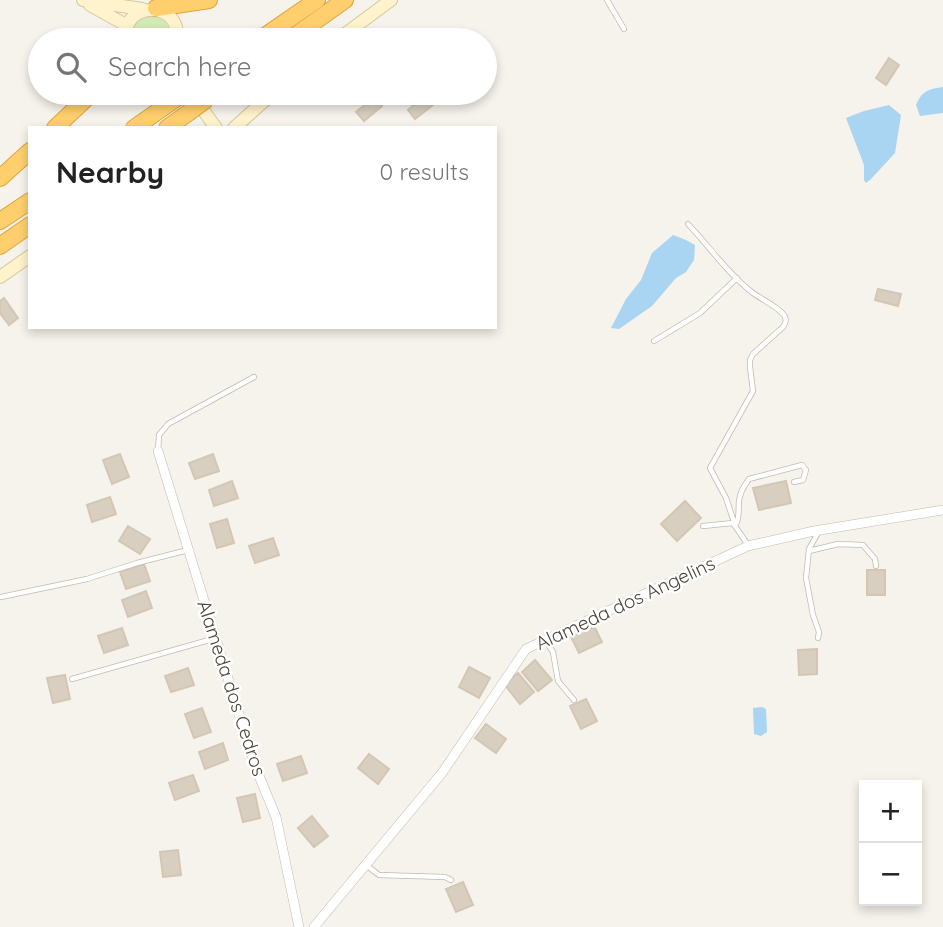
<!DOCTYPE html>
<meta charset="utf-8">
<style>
body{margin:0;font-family:Quicksand,sans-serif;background:#f6f6f6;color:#222}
.controls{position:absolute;right:21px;bottom:21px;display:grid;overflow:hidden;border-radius:0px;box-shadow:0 4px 10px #0003}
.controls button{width:63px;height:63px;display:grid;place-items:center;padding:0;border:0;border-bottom:2px solid #e0e0e0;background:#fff;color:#222;font:35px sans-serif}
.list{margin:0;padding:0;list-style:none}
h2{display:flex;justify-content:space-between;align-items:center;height:91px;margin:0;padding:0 28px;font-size:30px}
h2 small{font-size:23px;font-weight:400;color:#767676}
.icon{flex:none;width:38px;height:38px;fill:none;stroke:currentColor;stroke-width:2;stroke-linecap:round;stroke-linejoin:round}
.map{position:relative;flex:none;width:943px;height:927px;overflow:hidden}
.search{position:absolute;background:#fff;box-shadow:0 4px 10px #0003;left:28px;top:28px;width:469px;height:77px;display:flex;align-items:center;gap:18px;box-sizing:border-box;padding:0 24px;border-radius:38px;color:#767676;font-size:26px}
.panel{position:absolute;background:#fff;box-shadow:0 4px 10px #0003;left:28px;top:126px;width:469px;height:203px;border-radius:0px}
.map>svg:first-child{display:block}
</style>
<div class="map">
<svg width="943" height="927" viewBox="0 0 943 927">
<rect width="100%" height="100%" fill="#f6f3ec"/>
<path fill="#d2eab5" d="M149,14C164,19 172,22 169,40H132C131,22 133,22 149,14Z"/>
<path fill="#a9d4f2" d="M943,87V113L920,116L916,105C922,91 928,89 943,87Z
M889,105L901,115L895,153L871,179L866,183L864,180V165L846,118L864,111Z
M673,235L686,240L695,245L694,260L686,272L676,278L652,306L619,329L611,328L626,299L641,280L652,253Z
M762,707L766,709L767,732L761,736L754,734L753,708Z"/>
<path fill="#d8cfc1" stroke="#d3c7b4" stroke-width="2" d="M889,58L899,65L886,85L876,78Z
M426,94L434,104L415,119L408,110Z
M375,97L382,106L364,121L356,112Z
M878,289L901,294L898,306L875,300Z
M4,298L18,318L9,325L0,313V301Z
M120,454L129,477L112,484L103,460Z
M213,454L219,471L195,479L189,463Z
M232,481L238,498L214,506L209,490Z
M786,481L791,503L759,510L753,488Z
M110,497L116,514L92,522L87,505Z
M685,501L701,518L677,541L661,524Z
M227,519L234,543L217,548L210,524Z
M128,526L150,539L140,554L119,541Z
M273,538L279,555L255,563L249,546Z
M144,564L150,581L126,589L120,572Z
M867,570H885V595H867Z
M146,591L152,608L128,617L122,600Z
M594,626L602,642L579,653L571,637Z
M122,628L128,645L104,653L98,636Z
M817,649V674L799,675L798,650Z
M535,660L552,680L538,691L522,672Z
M469,667L490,678L479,698L459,687Z
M188,668L194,685L171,692L165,676Z
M518,673L534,692L520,704L504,684Z
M65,675L70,699L53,703L47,678Z
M586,699L597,721L581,729L570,706Z
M202,708L211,732L194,738L185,714Z
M486,724L506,739L496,753L475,738Z
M223,743L228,760L205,769L199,752Z
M369,754L389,769L378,784L358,768Z
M301,756L307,773L283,781L277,764Z
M193,775L199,791L175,800L169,783Z
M255,794L260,818L243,822L237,798Z
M312,816L328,836L314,847L298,828Z
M178,850L181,875L163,877L160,852Z
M463,882L473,905L456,912L446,889Z"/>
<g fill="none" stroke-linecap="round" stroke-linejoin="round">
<defs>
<path id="lane" d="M607,0L624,29
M688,224C709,246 729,275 753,293C761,299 782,309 785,317C787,322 785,323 783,327L753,354L750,360V367L753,391L710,468L726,498L735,525
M654,341L700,313L737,278
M158,451L159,435L168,424L254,377
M736,524C740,516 738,510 739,501C740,492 744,486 749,479L802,465L806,470L803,480L794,482
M703,526L733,523L748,545
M809,551L838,544L863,545L875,559L876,566
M1,597L87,579L137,563L188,550
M818,638L819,632L813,615L806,578L809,549L819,531
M545,640L553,652L558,681L574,700
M72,679L216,638
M366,865L379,875L445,877L451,880"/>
<path id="street" d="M158,451L255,766L276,817L299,927
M314,927L442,773L526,649L748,546L814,531L943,510"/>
<path id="secondary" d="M83,0L142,9
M90,5L126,25
M126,40C120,0 184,0 176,40
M337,40L391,0
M191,93L216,128
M234,128L273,93
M0,277L30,256"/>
<path id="highway" d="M156,8L209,0
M259,40L317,0
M289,40L345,0
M55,128L92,93
M134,128L184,93
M167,128L188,113
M0,178L30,151
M0,221L30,201
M0,246L30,225"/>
</defs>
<use href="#lane" stroke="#c2bbae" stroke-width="6"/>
<use href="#street" stroke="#c2bbae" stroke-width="10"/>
<use href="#secondary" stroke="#d6c79b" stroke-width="14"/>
<use href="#highway" stroke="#e0a43c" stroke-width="18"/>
<use href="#lane" stroke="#fff" stroke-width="4.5"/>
<use href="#street" stroke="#fff" stroke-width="9"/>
<use href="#secondary" stroke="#fff3cd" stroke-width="12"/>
<use href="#highway" stroke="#ffcf6e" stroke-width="16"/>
<defs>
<path id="highway-bridge" d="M188,113L207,99"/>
</defs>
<use href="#highway-bridge" stroke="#e0a43c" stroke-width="18" stroke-linecap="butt"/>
<use href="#highway-bridge" stroke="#ffcf6e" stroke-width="16"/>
</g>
<g text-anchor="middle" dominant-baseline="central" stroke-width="5" stroke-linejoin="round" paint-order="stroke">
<g font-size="19" fill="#4b4439" stroke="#fff">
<text transform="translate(625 603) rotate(-25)">Alameda dos Angelins</text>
<text transform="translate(232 688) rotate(72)">Alameda dos Cedros</text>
</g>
</g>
</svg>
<div class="controls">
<button>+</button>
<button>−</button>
</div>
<div class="search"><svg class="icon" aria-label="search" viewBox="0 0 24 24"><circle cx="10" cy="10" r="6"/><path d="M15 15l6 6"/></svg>Search here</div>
<section class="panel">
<h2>Nearby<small>0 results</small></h2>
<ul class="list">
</ul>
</section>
</div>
